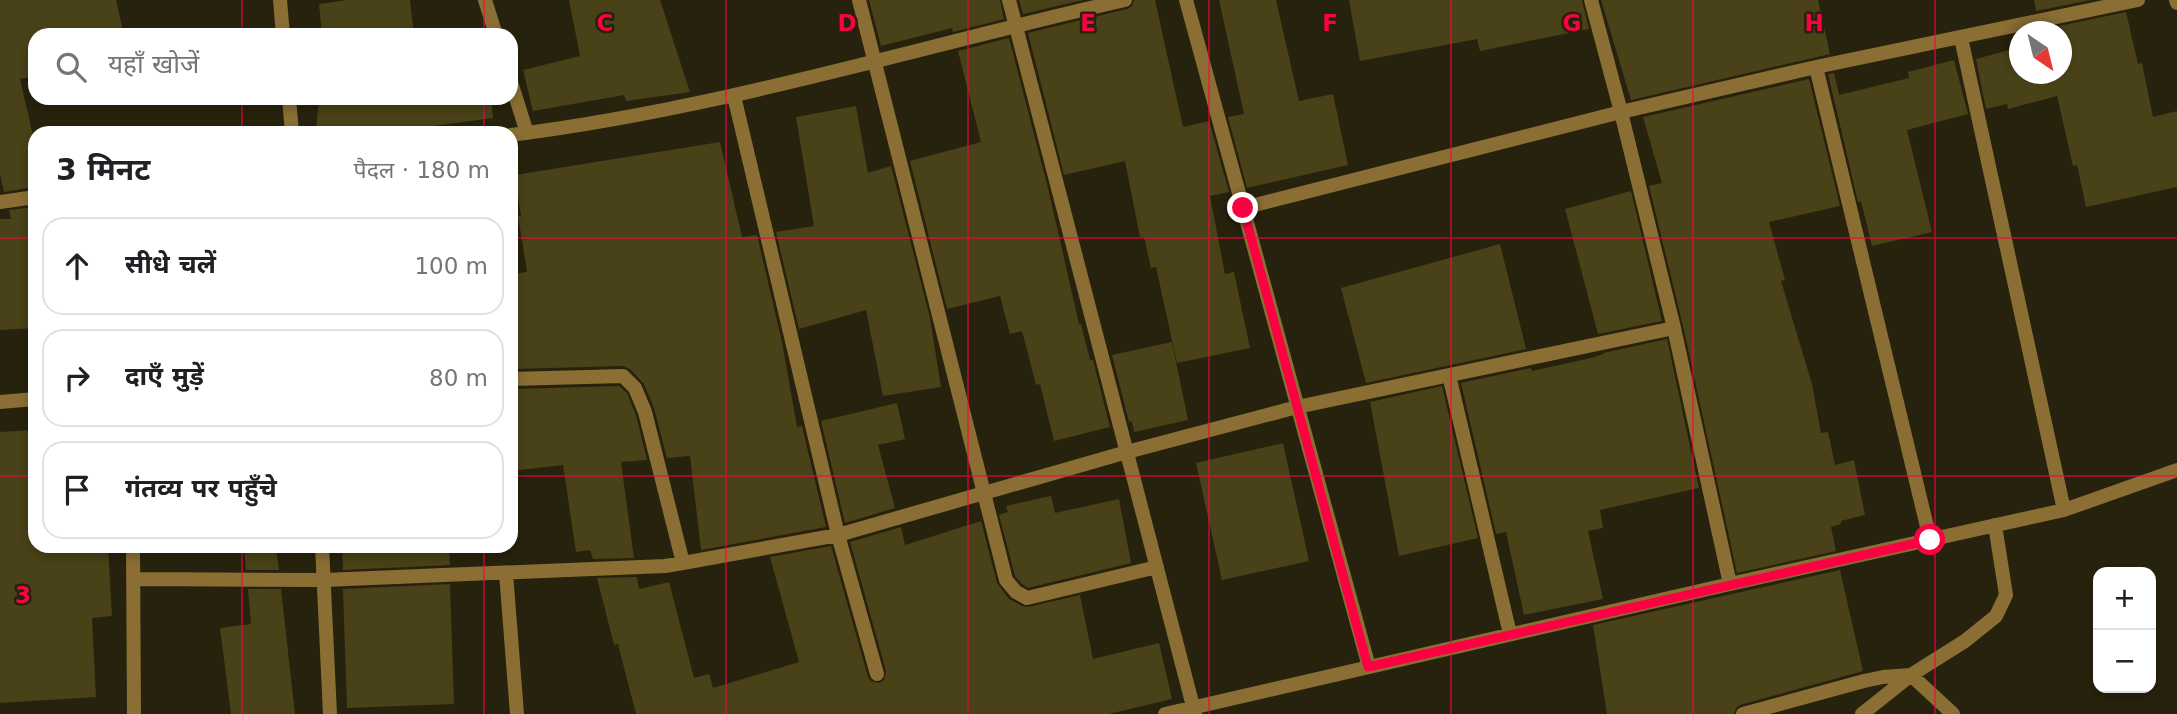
<!DOCTYPE html>
<html lang="hi">
<meta charset="utf-8">
<style>
body{margin:0;font-family:"DejaVu Sans","Noto Sans Devanagari",sans-serif;background:#f2f2f2;color:#202124}
.controls{position:absolute;right:21px;bottom:21px;display:grid;overflow:hidden;border-radius:14px;box-shadow:0 4px 10px #0003}
.controls button{width:63px;height:63px;display:grid;place-items:center;padding:0;border:0;border-bottom:2px solid #e0e0e0;background:#fff;color:#202124;font:35px sans-serif}
.compass{position:absolute;left:2009px;top:21px;width:63px;height:63px;border-radius:50%;background:#fff;box-shadow:0 4px 10px #0003;rotate:145deg}
.stop{position:absolute;width:21px;height:21px;margin:-16px;border:5px solid #fd0042;border-radius:50%;background:#fff}
.stop.end{background:#fd0042;border-color:#fff;box-shadow:0 2px 7px #0008}
.list{margin:0;padding:0;list-style:none}
h2{display:flex;justify-content:space-between;align-items:center;height:91px;margin:0;padding:0 28px;font-size:30px}
h2 small{font-size:23px;font-weight:400;color:#757577}
.list li{display:grid;grid-template-columns:46px 1fr auto;gap:21px;align-items:center;box-sizing:border-box;height:98px;margin:0 14px 14px;padding:0 14px;border:2px solid #e0e0e0;border-radius:21px}
.list b{display:block;font-size:26px;white-space:nowrap}
.list em{font-size:23px;font-style:normal;color:#757577}
.icon{flex:none;width:38px;height:38px;fill:none;stroke:currentColor;stroke-width:2;stroke-linecap:round;stroke-linejoin:round}
.map{position:relative;flex:none;width:2177px;height:714px;overflow:hidden}
.search{position:absolute;background:#fff;box-shadow:0 4px 10px #0003;left:28px;top:28px;width:490px;height:77px;display:flex;align-items:center;gap:18px;box-sizing:border-box;padding:0 24px;border-radius:21px;color:#757577;font-size:26px}
.panel{position:absolute;background:#fff;box-shadow:0 4px 10px #0003;left:28px;top:126px;width:490px;height:427px;border-radius:21px}
.map>svg:first-child{display:block}
</style>
<div class="map">
<svg width="2177" height="714" viewBox="0 0 2177 714">
<rect width="100%" height="100%" fill="#27220d"/>
<path fill="#494117" d="M0,0H116L124,35H35V76L20,79L35,144L34,187L4,192L0,174Z
M347,0H410L414,35H322L319,4Z
M569,0H660L690,92L626,101L624,95L533,111L523,70L580,56Z
M869,0H1000L1004,19L953,32L952,28L881,46Z
M1019,0H1083L1023,14Z
M1134,0H1155L1183,127L1209,121L1229,192L1210,196L1225,274L1234,272L1250,348L1177,363L1156,267L1151,268L1144,237H1140L1125,161L1064,175L1028,33L1127,9L1132,6Z
M1219,0H1276L1299,101L1333,94L1348,165L1247,188L1228,117L1244,114Z
M1349,0H1582L1589,29L1480,51L1477,39L1360,61Z
M1601,0H1818L1830,54L1631,100Z
M2034,0H2091L2036,11Z
M2126,12L2138,64L2142,63L2153,117L2177,111V187L2086,207L2077,165L2073,166L2057,96L2008,109L2007,104L1986,109L1976,59L2020,47V74H2062V32L2040,30Z
M1009,38L1048,188L1079,324H1081L1090,360H1093L1110,427L1054,441L1040,384L1036,385L1022,331L1010,334L1000,296L947,309L910,161L981,142L958,51Z
M1954,60L1968,114L1907,130L1932,232L1872,246L1861,201L1858,202L1828,74L1834,73L1839,95L1909,78L1908,72Z
M1809,79L1840,206L1769,222L1785,280L1781,281L1812,384L1821,433L1828,432L1835,465L1854,460L1865,515L1841,521V524L1831,527L1836,551L1737,573L1683,326L1649,186L1662,183L1643,117Z
M319,98H491L493,118L403,130H316Z
M856,106L868,173L891,166L930,318L941,387L883,396L866,310L799,329L776,232L814,226L796,117Z
M720,142L742,237L757,235L782,342L797,427L802,426L826,527L701,550L690,456L667,458L654,408L644,384L630,369L623,366L514,369L511,337V274L527,272L518,216H521L515,175Z
M1631,191L1662,321L1598,334L1565,209Z
M34,207V328L0,330V219H11L9,210Z
M1500,244L1526,349L1366,383L1341,288Z
M1667,339L1699,488L1600,510L1603,528L1588,531L1603,599L1524,615L1506,532L1496,534L1461,383L1531,368L1532,371L1591,358L1604,354L1603,353Z
M1172,342L1188,420L1134,432L1132,421L1129,422L1112,355Z
M619,386L627,393L636,415L647,460L621,462L634,558L593,559L590,550L576,552L563,465L511,471V409L517,408L515,389Z
M1442,386L1478,538L1399,556L1370,402Z
M897,403L905,439L878,445L895,508L845,523L821,421Z
M35,430V546H108L112,616L92,618L96,697L0,703V432Z
M1283,443L1309,561L1222,580L1196,463Z
M1051,496L1055,513L1119,499L1131,563L1028,588L1022,584L1015,576L999,515L1008,512L1006,506Z
M981,521L997,583L1009,599L1022,606L1028,607L1080,595L1093,659L1159,643L1172,699L1109,714H636L618,644L614,645L597,578L637,577L639,589L669,582L694,678L709,674L713,688L799,662L770,557L831,546L868,677L871,681L879,683L884,680L886,671L850,542L901,527L905,545Z
M244,546H276L279,570H246Z
M342,546H449L450,565L343,570Z
M1840,570L1863,671L1740,705L1736,708L1734,714H1607L1593,625Z
M450,584L454,704L347,708L343,589Z
M248,589H281L295,714H231L220,628L251,624Z"/>
<g fill="none" stroke-linecap="round" stroke-linejoin="round">
<path stroke="#8a6e34" stroke-width="14" d="M280,0L283,35
M485,0L496,35
M859,0L1006,580L1016,592L1027,598L1157,567
M1009,0L1195,714
M1186,0L1369,667
M1591,0L1621,112L1674,328L1730,584
M2176,0L2177,3
M1961,38L2064,510
M1816,67L1930,539
M511,82L527,133
M734,96L838,535L877,674
M289,98L292,133
M511,135C720,109 921,46 1125,0
M0,202L35,197
M1243,208L1621,112L1816,67L2138,0
M1449,375L1510,634
M511,379L623,376L635,388L645,412L683,563
M0,402L35,399
M133,546L134,714
M322,546L330,714
M506,573L517,714
M135,579L324,580L665,566L683,563L838,535L1127,452L1297,407L1674,328
M1165,714L1730,584L2064,510L2177,470
M1743,714L1864,681L1883,677L1911,675L1953,714
M1862,714L1911,675L1965,641L1996,616L2006,595L1995,525"/>
</g>
<g fill="none" stroke-linecap="round" stroke-linejoin="round">
<path stroke="#fd0042" stroke-width="9" d="M1243,208L1368,667L1930,540"/>
</g>
<path fill="none" stroke="#fd0042" stroke-width="2" stroke-opacity="0.55" d="M242,0V35M484,0V35M726,0V714M968,0V714M1209,0V714M1451,0V714M1693,0V714M1935,0V714M242,98V133M484,98V133M0,238H35M511,238H2177M0,476H35M511,476H2177M242,546V714M484,546V714"/>
<g font-size="23" text-anchor="middle" font-weight="bold" fill="#fd0042" stroke="#27220d" stroke-width="5" stroke-linejoin="round" paint-order="stroke">
<text x="605" y="31">C</text>
<text x="847" y="31">D</text>
<text x="1088" y="31">E</text>
<text x="1330" y="31">F</text>
<text x="1572" y="31">G</text>
<text x="1814" y="31">H</text>
<text x="23" y="603">3</text>
</g>
</svg>
<div class="controls">
<button>+</button>
<button>−</button>
</div>
<svg class="compass" viewBox="-18 -18 36 36"><path d="M0-13l5 13h-10z" fill="#e53935"/><path d="M0 13l5-13h-10z" fill="#757577"/></svg>
<div class="stop" style="left:1930px;top:540px"></div>
<div class="stop end" style="left:1243px;top:208px"></div>
<div class="search"><svg class="icon" aria-label="search" viewBox="0 0 24 24"><circle cx="10" cy="10" r="6"/><path d="M15 15l6 6"/></svg>यहाँ खोजें</div>
<section class="panel">
<h2>3 मिनट<small>पैदल · 180 m</small></h2>
<ul class="list">
<li><svg class="icon" aria-label="ahead" viewBox="0 0 24 24"><path d="M12 20V5M6 11l6-6 6 6"/></svg><div><b>सीधे चलें</b></div><em>100 m</em></li>
<li><svg class="icon" aria-label="right" viewBox="0 0 24 24"><path d="M7 20v-9h11M14 6l5 5-5 5"/></svg><div><b>दाएँ मुड़ें</b></div><em>80 m</em></li>
<li><svg class="icon" aria-label="arrive" viewBox="0 0 24 24"><path d="M6 21V4h12l-3 4 3 4H6"/></svg><div><b>गंतव्य पर पहुँचे</b></div></li>
</ul>
</section>
</div>
